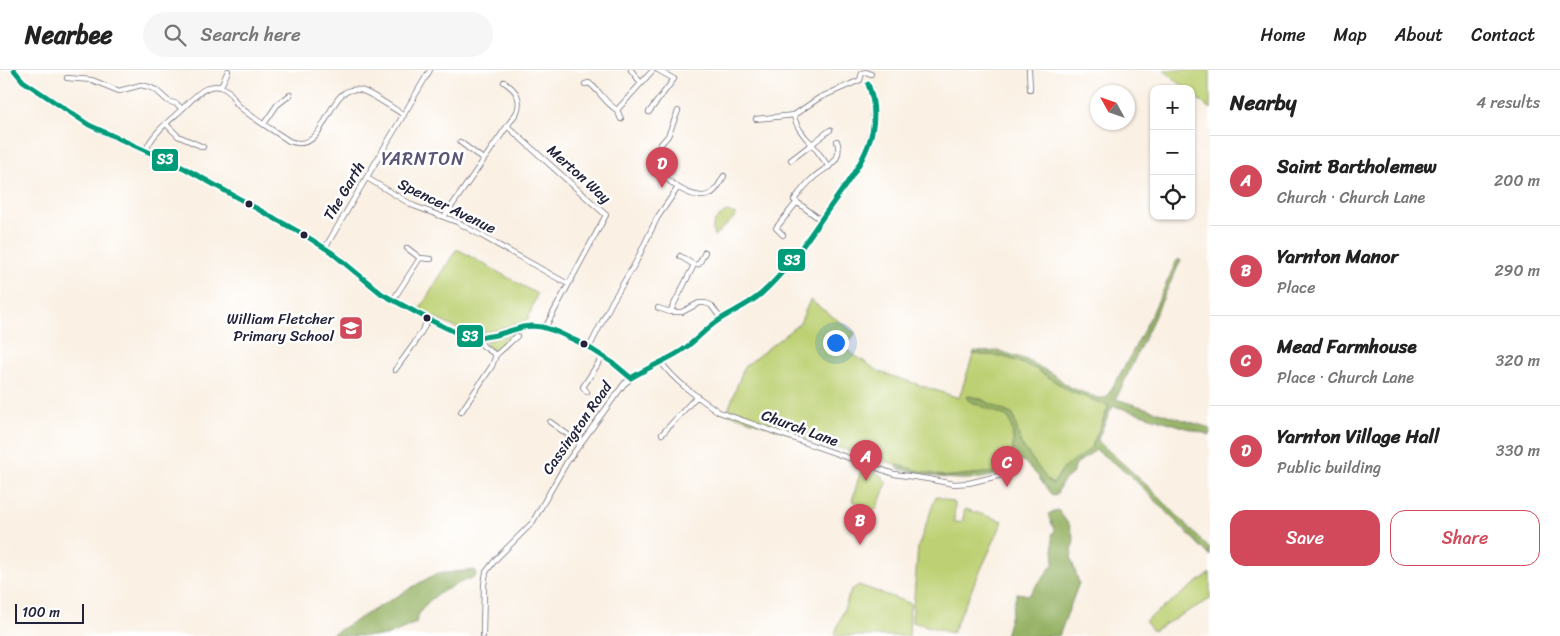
<!DOCTYPE html>
<meta charset="utf-8">
<style>
body{margin:0;font-family:Sriracha,sans-serif;background:#f6f6f6;color:#222}
.controls{position:absolute;right:15px;top:15px;display:grid;overflow:hidden;border-radius:10px;box-shadow:0 1px 4px #0004}
.controls button{width:45px;height:45px;display:grid;place-items:center;padding:0;border:0;border-bottom:1px solid #e0e0e0;background:#fff;color:#222;font:25px sans-serif}
.compass{position:absolute;left:1090px;top:15px;width:45px;height:45px;border-radius:50%;background:#fff;box-shadow:0 1px 4px #0004;rotate:310deg}
.scale{position:absolute;left:15px;bottom:12px;width:69px;box-sizing:border-box;padding-left:5px;border:2px solid #22223b;border-top:0;font-size:14px;line-height:18px;white-space:nowrap;color:#22223b;-webkit-text-stroke:4px #fff;paint-order:stroke}
.you{position:absolute;left:835px;top:272px;width:18px;height:18px;margin:-12px;border:4px solid #fff;border-radius:50%;background:#1a73e8;box-shadow:0 0 0 8px #1a73e833}
.badge{display:grid;place-items:center;width:32px;height:32px;border-radius:50%;background:#d1495b;color:#fff;font-size:16px;font-weight:700}
.pin{position:absolute;translate:-50% -41px;filter:drop-shadow(0 1px 2px #0008)}
.pin::after{content:'';position:absolute;top:26px;width:18px;height:15px;background:inherit;clip-path:polygon(0 0,100% 0,50% 100%)}
.list{margin:0;padding:0;list-style:none}
h2{display:flex;justify-content:space-between;align-items:center;height:65px;margin:0;padding:0 20px;font-size:21px}
h2 small{font-size:16px;font-weight:400;color:#767676}
.list li{display:grid;grid-template-columns:32px 1fr auto;gap:15px;align-items:center;box-sizing:border-box;height:90px;padding:0 20px;border-top:1px solid #e0e0e0}
.list b{display:block;font-size:19px;white-space:nowrap}
.list p{margin:0;font-size:16px;white-space:nowrap;color:#767676}
.list em{font-size:16px;font-style:normal;color:#767676}
.actions{display:flex;gap:10px;padding:15px 20px}
.actions a{flex:1;padding:11px 0;border:1px solid #d1495b;border-radius:15px;text-align:center;font-size:18px;color:#d1495b}
.actions .main{background:#d1495b;color:#fff}
.icon{flex:none;width:28px;height:28px;fill:none;stroke:currentColor;stroke-width:2;stroke-linecap:round;stroke-linejoin:round}
.map{position:relative;flex:none;width:1210px;height:566px;overflow:hidden}
header{display:flex;align-items:center;gap:30px;box-sizing:border-box;height:70px;padding:0 25px;background:#fff;border-bottom:1px solid #e0e0e0}
header strong{font-size:24px}
nav{display:flex;gap:28px;margin-inline-start:auto;font-size:18px}
.search{width:350px;height:45px;background:#f6f6f6;display:flex;align-items:center;gap:12px;box-sizing:border-box;padding:0 18px;border-radius:28px;color:#767676;font-size:19px}
main{display:flex}
aside{flex:1;background:#fff}
.map>svg:first-child{display:block}
</style>
<header>
<strong>Nearbee</strong>
<div class="search"><svg class="icon" aria-label="search" viewBox="0 0 24 24"><circle cx="10" cy="10" r="6"/><path d="M15 15l6 6"/></svg>Search here</div>
<nav><a>Home</a><a>Map</a><a>About</a><a>Contact</a></nav>
</header>
<main>
<div class="map">
<svg width="1210" height="566" viewBox="0 0 1210 566">
<rect width="100%" height="100%" fill="#fff"/>
<filter id="ink" filterUnits="userSpaceOnUse"><feTurbulence type="fractalNoise" baseFrequency=".02" numOctaves="2"/><feDisplacementMap in="SourceGraphic" scale="10" xChannelSelector="R" yChannelSelector="G"/><feConvolveMatrix kernelMatrix="1 2 1 2 8 2 1 2 1" color-interpolation-filters="sRGB"/></filter>
<filter id="wash" filterUnits="userSpaceOnUse"><feTurbulence type="fractalNoise" baseFrequency=".0096" numOctaves="4" result="noise"/><feDisplacementMap in="SourceGraphic" scale="20" xChannelSelector="R" yChannelSelector="G"/><feGaussianBlur stdDeviation="1.12" result="paint"/><feColorMatrix in="noise" values="0 0 0 0 0 0 0 0 0 0 0 0 0 0 0 0 0 1.4 0 .05"/><feComposite in="paint" operator="in"/></filter>
<g filter="url(#wash)">
<rect width="100%" height="100%" fill="#faf0e3"/>
<path fill="#bdd073" stroke="#707957" d="M1164,0H1210V39L1191,23V19H1186Z
M727,141L737,145L714,166C710,151 717,149 727,141Z
M456,180H459L537,224L528,249C521,253 513,255 506,257C469,270 452,256 419,240Z
M810,230L855,263L845,279L880,302L959,328L974,282L980,285L1001,286L1016,291L1036,299L1071,322L1109,335L1092,376L1088,381L1061,401L1053,414L1049,412L1021,374L1013,345L981,329L968,326L1009,345C1014,362 1015,379 1010,396L995,402L940,407L801,367L727,343L744,297L800,253Z
M522,261L518,265L516,264L504,276L496,281C490,279 487,278 485,271Z
M862,396L882,406L887,413L876,440L852,431Z
M936,426L955,433L954,452H962L965,439L1003,451L952,563L912,552L918,477Z
M1210,503V529L1153,561L1145,551Z
M859,515L912,534L909,543L910,544L909,566H834L851,520Z"/>
<path fill="#96b265" stroke="#5c6a50" d="M1177,190H1181L1116,329L1210,358V365L1114,336L1110,341L1098,369L1099,372L1151,419L1210,479V486L1129,404L1096,380L1076,394L1072,404L1062,412L1057,424L1053,425L1050,423L1037,405L1022,390C1017,393 1014,396 1010,399C974,417 935,407 899,399L895,395L947,407L995,402L1009,396C1015,380 1015,363 1008,347L969,331L966,328L968,326L980,329L1013,345L1021,374L1049,412L1053,414C1058,409 1060,401 1065,397C1074,389 1085,386 1092,376L1109,336L1071,322L1036,299L1016,291L1001,286L973,284L974,282L1000,281L1027,290L1056,306L1069,317L1098,328H1106C1133,284 1156,237 1177,190Z
M1058,440L1070,456L1074,469L1071,488L1079,513L1059,566H1005L1017,523L1029,525L1054,493L1052,463L1055,462L1048,444Z
M475,500L476,506C454,516 422,526 416,553L386,566H329L435,504Z"/>
</g>
<g filter="url(#ink)">
<g fill="none" stroke-linecap="round" stroke-linejoin="round">
<defs>
<path id="minor" d="M14,0C20,12 32,16 43,23C61,34 77,49 96,59C111,67 128,73 144,79C182,95 219,116 255,137C278,150 301,161 323,177C344,191 361,210 382,224C406,239 433,253 459,264C485,275 507,258 532,256C555,255 617,291 631,308
M631,0L641,13
M1029,0L1030,19
M67,8L92,10L119,21L141,15L149,17L156,20L168,31L177,34L182,39
M860,10L862,3L866,2L871,4
M585,14L589,13C600,21 605,33 617,40
M221,16L228,1
M678,41L668,66L653,83C650,102 692,134 710,124C717,121 720,112 724,106
M649,42L674,9L658,0
M621,49L617,40L653,0
M756,49L794,45L819,28L860,10
M166,54L178,66L203,77
M264,54L277,35L290,25
M507,56L606,145L545,258
M460,72L483,89
M146,80C152,64 168,52 181,40C193,29 210,6 228,21C233,25 234,32 239,36C253,49 273,60 289,71C330,86 324,13 360,20C370,22 394,39 404,45
M791,90L812,74C804,67 795,55 794,45
M829,97L812,74L830,60
M367,108L414,136L457,152L568,214
M444,147L517,42C522,28 516,20 504,12
M821,150L794,130C800,122 806,114 813,108C826,96 844,93 837,71
M783,165L776,158L797,132
M325,178L430,0
M705,182L699,194L694,195L670,242H682L699,233H705L711,235L721,249
M680,186L694,195
M420,188L431,189
M393,230L420,188L407,178
M658,238L670,242
M479,268L483,276L496,285L517,266
M589,278L612,232L636,192L657,148L677,119
M661,292C676,313 699,328 719,342L894,404L928,409L954,414L969,413L1006,404
M395,300L414,274L429,249
M587,322L583,317L603,286
M461,342L492,296L496,285
M550,352L581,374
M662,364L697,326
M483,566L484,515L486,502L496,489L532,453L567,392L624,314L641,301L661,292L685,279L714,253L747,235L763,223L773,212L800,179L850,109L859,95L865,82L872,57L873,28L868,14"/>
</defs>
<use href="#minor" stroke="#6e6a76" stroke-width="6"/>
<use href="#minor" stroke="#fff" stroke-width="4.5"/>
<defs>
<path id="bus-1" d="M14,0L23,11L89,55L186,99L306,166L331,182L382,224L430,250L459,264L478,268L496,265L523,257L532,256L542,257L555,261L585,275L613,293L631,308
M631,308C647,298 665,291 681,281C695,272 705,259 719,250C733,241 748,235 761,224C786,202 804,174 823,147C850,107 889,68 868,14"/>
</defs>
<use href="#bus-1" stroke="#fff" stroke-width="9"/>
<use href="#bus-1" stroke="#009b79" stroke-width="5"/>
</g>
</g>
<defs>
<symbol id="school-square" viewBox="-11 -11 22 22"><rect x="-9" y="-9" width="18" height="18" rx="4" fill="#d1495b" stroke="#fff"/><path d="M0-5L7-2L0 1L-7-2ZM-4 1L0 2.5L4 1V4Q0 6-4 4Z" fill="#fff"/></symbol>
</defs>
<g fill-rule="evenodd">
<use href="#school-square" x="337" y="244" width="28" height="28"/>
</g>
<g fill="#22223b" stroke="#fff" stroke-width="2">
<circle cx="249" cy="134" r="4.5"/>
<circle cx="304" cy="165" r="4.5"/>
<circle cx="427" cy="248" r="4.5"/>
<circle cx="584" cy="274" r="4.5"/>
</g>
<g text-anchor="middle" dominant-baseline="central" stroke-width="5" stroke-linejoin="round" paint-order="stroke">
<g font-size="15" fill="#22223b" stroke="#fff">
<text transform="translate(579 104) rotate(42)">Merton Way</text>
<text transform="translate(344 121) rotate(-59)">The Garth</text>
<text transform="translate(447 136) rotate(26)">Spencer Avenue</text>
<text transform="translate(577 358) rotate(-55)">Cassington Road</text>
<text transform="translate(800 358) rotate(20)">Church Lane</text>
</g>
<g font-size="15" fill="#22223b" stroke="#fff" text-anchor="end">
<text x="334" y="249">William Fletcher<tspan x="334" dy="17">Primary School</tspan></text>
</g>
<g font-size="18" letter-spacing="1" fill="#5a5475" stroke="#fff">
<text x="423" y="89">YARNTON</text>
</g>
</g>
<g stroke="#fff" stroke-width="2">
<rect x="151" y="78" width="28" height="24" rx="5" fill="#009b79"/>
<rect x="777" y="178" width="29" height="24" rx="5" fill="#009b79"/>
<rect x="456" y="254" width="28" height="24" rx="5" fill="#009b79"/>
</g>
<g font-size="14" text-anchor="middle" font-weight="bold" fill="#fff">
<text x="165" y="94">S3</text>
<text x="792" y="195">S3</text>
<text x="470" y="271">S3</text>
</g>
</svg>
<div class="controls">
<button>+</button>
<button>−</button>
<button><svg class="icon" aria-label="locate" viewBox="0 0 24 24"><circle cx="12" cy="12" r="6"/><path d="M12 2v4M12 18v4M2 12h4M18 12h4"/></svg></button>
</div>
<svg class="compass" viewBox="-18 -18 36 36"><path d="M0-13l5 13h-10z" fill="#e53935"/><path d="M0 13l5-13h-10z" fill="#767676"/></svg>
<div class="scale">100 m</div>
<div class="you"></div>
<div class="pin badge" style="left:866px;top:411px">A</div>
<div class="pin badge" style="left:860px;top:475px">B</div>
<div class="pin badge" style="left:1007px;top:417px">C</div>
<div class="pin badge" style="left:662px;top:118px">D</div>
</div>
<aside>
<h2>Nearby<small>4 results</small></h2>
<ul class="list">
<li><span class="badge">A</span><div><b>Saint Bartholemew</b><p>Church · Church Lane</p></div><em>200 m</em></li>
<li><span class="badge">B</span><div><b>Yarnton Manor</b><p>Place</p></div><em>290 m</em></li>
<li><span class="badge">C</span><div><b>Mead Farmhouse</b><p>Place · Church Lane</p></div><em>320 m</em></li>
<li><span class="badge">D</span><div><b>Yarnton Village Hall</b><p>Public building</p></div><em>330 m</em></li>
</ul>
<div class="actions"><a class="main">Save</a><a>Share</a></div>
</aside>
</main>
